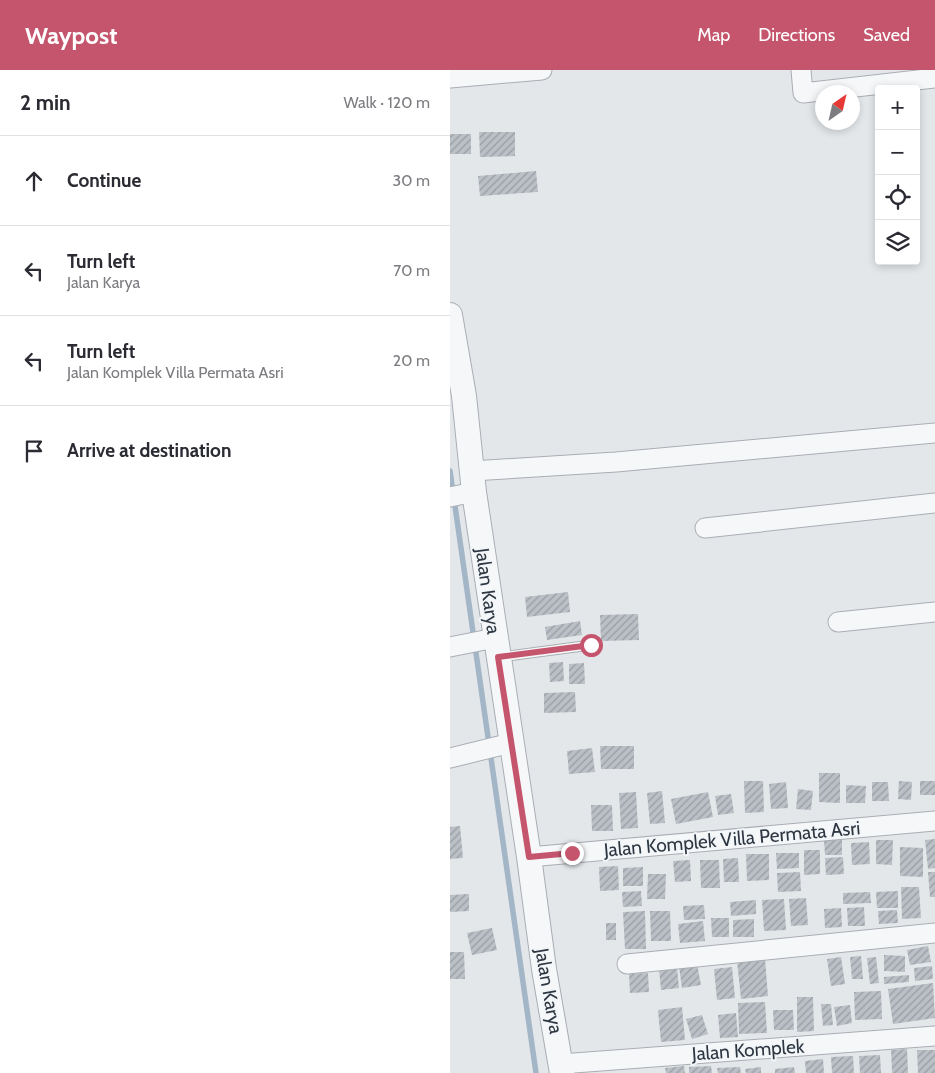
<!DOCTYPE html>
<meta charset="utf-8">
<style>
body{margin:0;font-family:Cabin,sans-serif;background:#f2f2f3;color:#2b2b33}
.controls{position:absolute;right:15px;top:15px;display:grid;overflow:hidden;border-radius:5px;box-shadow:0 2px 8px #0003}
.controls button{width:45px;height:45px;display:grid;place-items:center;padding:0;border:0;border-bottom:1px solid #e1e1e2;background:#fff;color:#2b2b33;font:25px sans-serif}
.compass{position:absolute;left:365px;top:15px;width:45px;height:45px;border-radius:50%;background:#fff;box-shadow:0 2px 8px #0003;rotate:34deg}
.stop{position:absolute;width:15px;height:15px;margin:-11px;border:4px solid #c4556c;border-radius:50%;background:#fff}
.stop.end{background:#c4556c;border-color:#fff;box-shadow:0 1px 5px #0008}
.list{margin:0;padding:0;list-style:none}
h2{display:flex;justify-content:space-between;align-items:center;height:65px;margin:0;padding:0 20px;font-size:21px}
h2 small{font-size:16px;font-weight:400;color:#7c7c81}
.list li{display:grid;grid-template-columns:32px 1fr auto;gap:15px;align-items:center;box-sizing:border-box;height:90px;padding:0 20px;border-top:1px solid #e1e1e2}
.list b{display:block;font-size:19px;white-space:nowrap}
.list p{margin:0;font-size:16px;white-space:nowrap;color:#7c7c81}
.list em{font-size:16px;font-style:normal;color:#7c7c81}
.icon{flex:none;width:28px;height:28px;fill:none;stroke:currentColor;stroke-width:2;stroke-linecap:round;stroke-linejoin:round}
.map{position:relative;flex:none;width:485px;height:1003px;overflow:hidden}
header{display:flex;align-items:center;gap:30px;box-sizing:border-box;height:70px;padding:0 25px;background:#c4556c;color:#fff}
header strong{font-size:24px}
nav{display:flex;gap:28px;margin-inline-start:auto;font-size:18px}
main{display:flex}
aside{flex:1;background:#fff}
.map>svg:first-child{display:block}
</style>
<header>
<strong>Waypost</strong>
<nav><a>Map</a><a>Directions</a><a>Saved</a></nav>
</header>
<main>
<aside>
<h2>2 min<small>Walk · 120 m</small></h2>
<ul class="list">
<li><svg class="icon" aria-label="ahead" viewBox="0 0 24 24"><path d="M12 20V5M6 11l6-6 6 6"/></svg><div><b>Continue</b></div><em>30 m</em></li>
<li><svg class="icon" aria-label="left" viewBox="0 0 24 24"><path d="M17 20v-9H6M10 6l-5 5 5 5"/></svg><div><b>Turn left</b><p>Jalan Karya</p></div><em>70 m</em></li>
<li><svg class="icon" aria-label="left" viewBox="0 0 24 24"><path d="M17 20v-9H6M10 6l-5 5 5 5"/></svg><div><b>Turn left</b><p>Jalan Komplek Villa Permata Asri</p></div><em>20 m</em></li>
<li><svg class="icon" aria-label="arrive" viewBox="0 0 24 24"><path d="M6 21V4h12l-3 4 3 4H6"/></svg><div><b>Arrive at destination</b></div></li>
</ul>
</aside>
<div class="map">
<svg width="485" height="1003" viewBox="0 0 485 1003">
<defs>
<pattern id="building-hatch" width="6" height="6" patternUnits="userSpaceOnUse" patternTransform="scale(1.25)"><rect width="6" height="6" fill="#bbc0c7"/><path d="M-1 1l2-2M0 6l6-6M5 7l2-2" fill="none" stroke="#989da3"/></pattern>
</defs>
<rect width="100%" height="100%" fill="#e4e7ea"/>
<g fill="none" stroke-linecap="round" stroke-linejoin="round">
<path stroke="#a2b6c7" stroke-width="5.5" d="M0,401L86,1003"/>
</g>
<path fill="url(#building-hatch)" d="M29,62H65V86L30,87Z
M0,64H21V84H0Z
M86,101L88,122L30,126L28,106Z
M118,522L120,542L77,547L75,527Z
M188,544L189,570L151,571L150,545Z
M130,551L132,565L97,570L95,557Z
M113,592L114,611L100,612L99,593Z
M134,593L135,614H119V594Z
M125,622L126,642L94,643V623Z
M150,676H184V699H151Z
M142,678L145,702L119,704L117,681Z
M369,703H390V733L369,732Z
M294,711H313L314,742L295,743Z
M449,711L462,712L461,730L448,729Z
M470,711H485V725H470Z
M336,712L338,738L321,739L319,714Z
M422,712H438L439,731H422Z
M396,715L416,716L415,733H396Z
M348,719L363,721L361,740L346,739Z
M212,721L215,753L200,754L197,723Z
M186,722L188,758L171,759L169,723Z
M258,722L263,747L226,754L221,729Z
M281,724L284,743L268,745L265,726Z
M141,735H162L163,761H142Z
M10,756L13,788L0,789V757Z
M485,769V798L478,799L475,770Z
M374,770H392V785H375Z
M426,770H443L442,795L426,794Z
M419,772L420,794L402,795L401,773Z
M450,777L473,778V807L450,806Z
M354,780H370V804L354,805Z
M326,783H349V798L327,799Z
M296,784H319V810L297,811Z
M393,787L394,804L376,805L375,788Z
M288,788L289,812H274L273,789Z
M240,790L241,811L225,812L223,791Z
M250,790H269L270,818H251Z
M168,796L169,820L150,821L149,797Z
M193,797V816H173V798Z
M350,802L351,821L328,822L327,803Z
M478,802H485V827H480Z
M198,804H216L215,829H197Z
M451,817H469L471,848L452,849Z
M191,821L192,836L173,837L172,822Z
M448,821V838H427L426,822Z
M420,822L421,833L393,834V823Z
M19,824V841L0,842V825Z
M356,828L358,855L341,856L339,829Z
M334,829L336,860L314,861L312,830Z
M306,830V844L281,846L280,832Z
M254,835L255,849L234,850L233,836Z
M414,837L415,856H398L397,838Z
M391,838L392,857L375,858L374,839Z
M447,840L448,853L429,854L428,841Z
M195,841L196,879H175L173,842Z
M200,841H220L221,871H201Z
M261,848H279V867H262Z
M304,849V867H283V850Z
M253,851L255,871L230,873L228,854Z
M156,853H166V870H156Z
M42,858L47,880L22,885L17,863Z
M478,876L481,892L460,895L457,880Z
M0,882H14L15,909H0Z
M434,885L455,886V902L434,901Z
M411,886L413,909H402L400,887Z
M391,887L395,914L381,916L377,889Z
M426,887L429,913L420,914L417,888Z
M315,889L318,926L291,929L287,891Z
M247,894L251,915L232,918L229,897Z
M482,896L483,909L465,911L464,898Z
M227,897L229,918L211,920L209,899Z
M282,897L285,928L267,930L264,899Z
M198,903L199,922L180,923L179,904Z
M459,905V912L434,914V907Z
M483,913L485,948L443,954L438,919Z
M431,921L432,949L405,950L404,922Z
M347,927H363L364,961L347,962Z
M315,932L317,963L289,964L288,933Z
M371,934H381L383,955L373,956Z
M400,935L402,953L387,956L384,937Z
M232,937L235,970L211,972L208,940Z
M323,940H343L344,960H324Z
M286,943L288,967L270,968L268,945Z
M252,945L258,964L242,969L236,949Z
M457,979L458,1003H442L441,980Z
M467,980H485V1003H468Z
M430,985L431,1003H410L409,986Z
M403,986L404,1003H382L381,987Z
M373,989L374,1003H356L355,991Z
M234,996L235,1003H216L215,998Z
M261,996L262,1003H239V997Z
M290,997L291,1003H268L267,998Z
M311,997V1003H296L295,999Z
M344,997L345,1003H325V999Z"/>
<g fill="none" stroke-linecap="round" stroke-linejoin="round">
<defs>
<path id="service" d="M51,587L141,575"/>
<path id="minor" d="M351,0L353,23L485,8
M0,8L92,0
M22,401L166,392L485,363
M0,427L24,422
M255,458L485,433
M388,552L485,542
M0,577L45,568
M0,688L61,673
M79,787L485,751
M177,894L485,863
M111,994L485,966"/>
<path id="tertiary" d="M0,245L14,326L24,422L79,787L94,899L112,1003"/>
</defs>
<use href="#service" stroke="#a9aeb4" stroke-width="11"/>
<use href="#minor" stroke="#a9aeb4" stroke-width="21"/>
<use href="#tertiary" stroke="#a9aeb4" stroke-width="26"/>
<use href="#service" stroke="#f6f7f9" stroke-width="9"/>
<use href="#minor" stroke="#f6f7f9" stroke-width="19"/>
<use href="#tertiary" stroke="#f6f7f9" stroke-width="24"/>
</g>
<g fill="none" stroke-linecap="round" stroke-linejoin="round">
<path stroke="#c4556c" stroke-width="6" d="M122,783L79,787L48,587L141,575"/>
</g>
<g text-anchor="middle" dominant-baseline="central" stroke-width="4" stroke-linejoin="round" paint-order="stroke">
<g font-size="19" fill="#2d3641" stroke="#f3f6f8">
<text transform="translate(38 521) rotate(82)">Jalan Karya</text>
<text transform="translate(282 769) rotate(-5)">Jalan Komplek Villa Permata Asri</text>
<text transform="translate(99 921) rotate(80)">Jalan Karya</text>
<text transform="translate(298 980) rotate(-4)">Jalan Komplek</text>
</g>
</g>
</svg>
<div class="controls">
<button>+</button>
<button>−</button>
<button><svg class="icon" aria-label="locate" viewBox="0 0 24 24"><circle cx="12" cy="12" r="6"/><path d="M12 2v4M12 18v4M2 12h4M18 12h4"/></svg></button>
<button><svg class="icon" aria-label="layers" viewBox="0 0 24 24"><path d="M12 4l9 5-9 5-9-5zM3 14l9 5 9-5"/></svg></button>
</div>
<svg class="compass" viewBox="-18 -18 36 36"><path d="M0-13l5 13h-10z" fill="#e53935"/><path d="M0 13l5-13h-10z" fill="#7c7c81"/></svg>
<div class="stop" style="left:141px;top:575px"></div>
<div class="stop end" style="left:122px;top:783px"></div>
</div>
</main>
